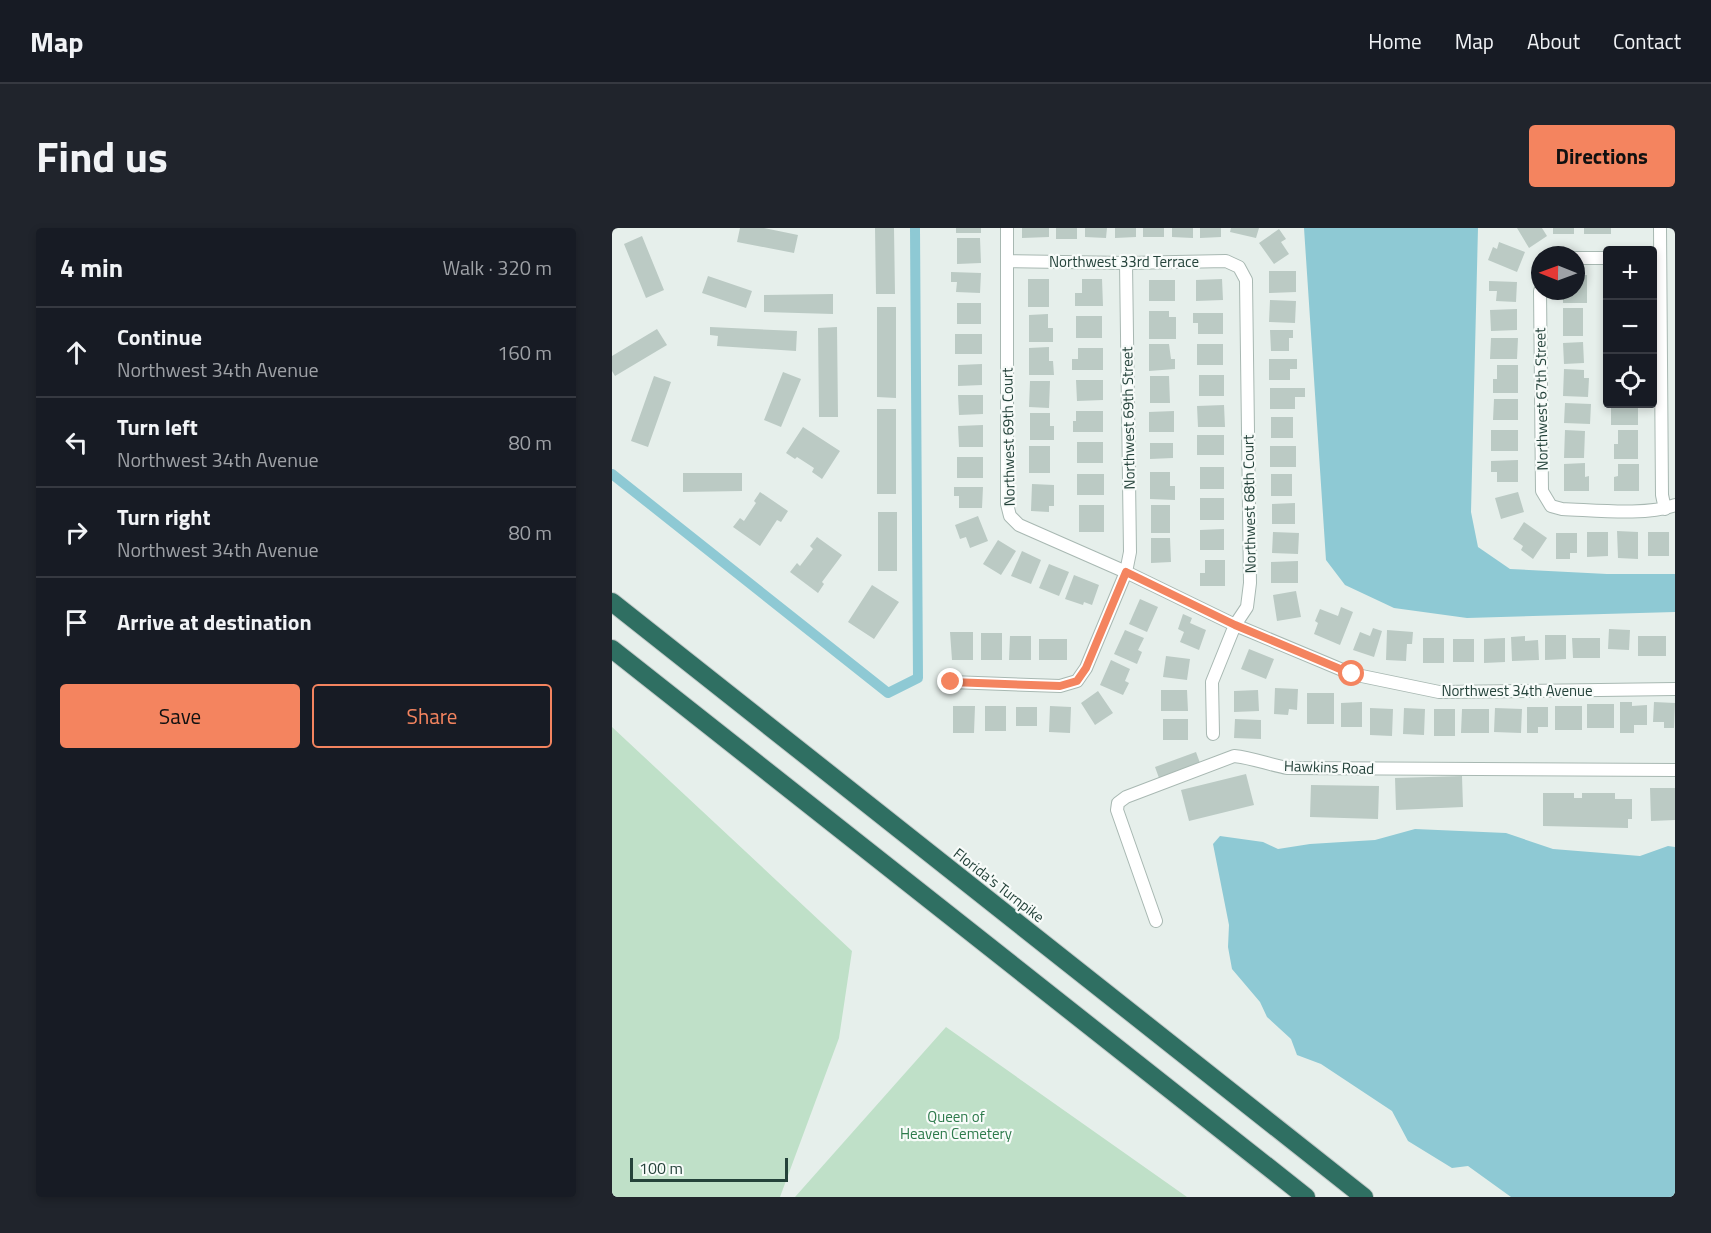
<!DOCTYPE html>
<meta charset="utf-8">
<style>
body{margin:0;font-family:"Titillium Web",sans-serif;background:#20242c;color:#f1f3f6}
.controls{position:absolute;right:18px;top:18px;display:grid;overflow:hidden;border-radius:6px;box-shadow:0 3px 9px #0003}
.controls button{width:54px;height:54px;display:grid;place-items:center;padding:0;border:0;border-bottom:2px solid #363941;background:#171b24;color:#f1f3f6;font:30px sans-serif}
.compass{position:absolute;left:919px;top:18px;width:54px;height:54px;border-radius:50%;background:#171b24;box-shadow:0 3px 9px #0003;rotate:271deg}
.scale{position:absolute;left:18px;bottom:15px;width:158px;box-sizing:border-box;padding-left:6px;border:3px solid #24423a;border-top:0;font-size:16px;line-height:21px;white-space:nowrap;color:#24423a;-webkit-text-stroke:4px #f7fbf9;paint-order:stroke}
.stop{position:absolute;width:18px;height:18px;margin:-14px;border:4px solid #f4845f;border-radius:50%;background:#fff}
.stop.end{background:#f4845f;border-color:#fff;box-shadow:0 2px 6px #0008}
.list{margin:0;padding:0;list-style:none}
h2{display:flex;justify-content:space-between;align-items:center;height:78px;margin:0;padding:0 24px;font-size:26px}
h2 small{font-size:20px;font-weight:400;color:#9ea1a6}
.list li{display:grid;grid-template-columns:39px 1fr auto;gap:18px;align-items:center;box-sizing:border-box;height:90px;padding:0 24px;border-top:2px solid #363941}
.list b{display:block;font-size:22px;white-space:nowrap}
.list p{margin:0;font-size:20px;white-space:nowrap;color:#9ea1a6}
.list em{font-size:20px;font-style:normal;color:#9ea1a6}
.actions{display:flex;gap:12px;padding:18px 24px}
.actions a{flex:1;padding:14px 0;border:2px solid #f4845f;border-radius:6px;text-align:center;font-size:21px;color:#f4845f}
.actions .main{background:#f4845f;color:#111}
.icon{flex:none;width:33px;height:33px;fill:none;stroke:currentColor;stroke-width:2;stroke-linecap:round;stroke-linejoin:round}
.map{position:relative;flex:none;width:1063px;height:969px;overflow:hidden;border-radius:6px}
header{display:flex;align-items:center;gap:36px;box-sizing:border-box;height:84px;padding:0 30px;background:#171b24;border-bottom:2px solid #363941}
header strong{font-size:28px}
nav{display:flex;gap:33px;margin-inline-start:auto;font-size:21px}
.intro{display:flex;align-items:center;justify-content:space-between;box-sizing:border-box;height:144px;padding:0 36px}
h1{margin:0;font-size:42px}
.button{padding:15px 27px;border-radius:6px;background:#f4845f;color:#111;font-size:21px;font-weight:700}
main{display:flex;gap:36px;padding:0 36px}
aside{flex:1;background:#171b24;border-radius:6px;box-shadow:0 3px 9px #0003}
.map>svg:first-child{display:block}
</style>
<header>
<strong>Map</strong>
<nav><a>Home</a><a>Map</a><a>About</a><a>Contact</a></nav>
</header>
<div class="intro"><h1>Find us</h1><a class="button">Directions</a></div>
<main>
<aside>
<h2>4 min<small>Walk · 320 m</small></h2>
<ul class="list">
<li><svg class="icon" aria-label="ahead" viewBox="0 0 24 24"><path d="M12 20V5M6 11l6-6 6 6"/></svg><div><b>Continue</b><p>Northwest 34th Avenue</p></div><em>160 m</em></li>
<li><svg class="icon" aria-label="left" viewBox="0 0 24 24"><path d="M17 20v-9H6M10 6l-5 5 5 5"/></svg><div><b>Turn left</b><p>Northwest 34th Avenue</p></div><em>80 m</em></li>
<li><svg class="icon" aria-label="right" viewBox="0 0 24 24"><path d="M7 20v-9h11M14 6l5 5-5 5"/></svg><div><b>Turn right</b><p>Northwest 34th Avenue</p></div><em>80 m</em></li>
<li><svg class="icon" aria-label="arrive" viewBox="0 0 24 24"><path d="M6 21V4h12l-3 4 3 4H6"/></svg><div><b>Arrive at destination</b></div></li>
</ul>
<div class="actions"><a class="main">Save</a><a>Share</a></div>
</aside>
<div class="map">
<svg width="1063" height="969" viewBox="0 0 1063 969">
<rect width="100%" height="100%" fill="#e6efeb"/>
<path fill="#bfe0c8" d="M0,499L240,723L227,810L168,969H0Z
M334,799L575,969H183Z"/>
<path fill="#8ec9d4" d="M692,0H866L859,284L866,319L898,341L995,346H1063V384L855,390L782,380L733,357L714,332Z
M803,601L894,605L941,621L1028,628L1056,618L1063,619V969H899L856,938L840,940L796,913L780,883L709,836L685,827L679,811L655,789L648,774L620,741L616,719L617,697L601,616L608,608L651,614L666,621L698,616L763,612Z"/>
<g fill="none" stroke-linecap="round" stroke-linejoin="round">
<path stroke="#8ec9d4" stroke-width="10" d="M0,246L276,465L306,450L303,0"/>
</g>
<path fill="#bbcac4" d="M128,0H152L186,7L182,25L125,14Z
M263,0H282L283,66H264Z
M344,0H369V5H344Z
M410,0H437V9L410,10Z
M444,0H465V11H444Z
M473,0H495L494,10L473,9Z
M503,0H524V9L503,10Z
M531,0H552V9H531Z
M560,0H581V10L560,9Z
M588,0H609V9L588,10Z
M619,0H647L644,10L618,4Z
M905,0H930L935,8L917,20Z
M941,0H962V6H941Z
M972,0H999V6H972Z
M667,1L674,11L669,14L677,26L662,36L647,15Z
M30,8L52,62L34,70L12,16Z
M345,10H368L369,35L345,36Z
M887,14L913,24L905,44L876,32L881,19L885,21Z
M657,43H684V64L657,65Z
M339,44L369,45L368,65L344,64L345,54H339Z
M964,47H975V75H951V63H964Z
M96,48L140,63L134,80L90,65Z
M416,51H437V79H416Z
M470,51H490L491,78H463V65H470Z
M610,51L611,72L584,73V52Z
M537,52H563V73H537Z
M877,53L905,54L904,74L884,73L885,63H877Z
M221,66V86L152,84V67Z
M658,72L684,73L683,95L657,94Z
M345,75H369V96H345Z
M265,79H284V170L265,169Z
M951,80H971V108H951Z
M905,81V102L879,103L878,82Z
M537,83H557V89H564V111H537Z
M581,85H611V106H586V95H581Z
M436,86V100H441V114H417V87Z
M464,88H490V110H464Z
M98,99L185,103L184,123L105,118L106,108L98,107Z
M225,99L226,189H207L206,100Z
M45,101L55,117L3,148L0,143V128Z
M658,102H681V110H677V123H659Z
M343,106H370V126H343Z
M879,110H906L905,131H878Z
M971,114L972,135L952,136L951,115Z
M537,116H557L559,131H563V141L537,143Z
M585,116H611V137H585Z
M437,119V133H441L442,147H417V120Z
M466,120H491V142H460V131H466Z
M657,131H685V141H678V152H657Z
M370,136V157L346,158V137Z
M885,137H906V165H881V151H885Z
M952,141L972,142V150H977L976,169L951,168Z
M171,144L189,151L169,199L152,192Z
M587,147H612V168H587Z
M42,148L59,154L36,219L19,213Z
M538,148H557L558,175H538Z
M464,152H491V172L465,173Z
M418,153H438L437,180L417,179Z
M658,160H693V169H683V181H658Z
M346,167H371V186L347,187Z
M882,171H906V192H881Z
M953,175L979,176L978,196L952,195Z
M999,176H1026V197H999Z
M612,177L613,199H586L585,178Z
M265,181H284V266H265Z
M464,183H491V204H461V193H464Z
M562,183V204H537V184Z
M418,185H438V198H442V212H418Z
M659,189H681V210H659Z
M371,197V219H347L346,198Z
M191,199L228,223L210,251L200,244L202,240L185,229L183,231L174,225Z
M879,202H906V223H879Z
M953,202L973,203L972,230H952Z
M1006,202H1026V231H1002V216H1006Z
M585,207H612V227H585Z
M465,214H491V235H465Z
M538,215H561V230L538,231Z
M417,218H438V245H417Z
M658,218H684V239H658Z
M345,229H371V250H345Z
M906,232V254H885V244H879V233Z
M973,235V249L977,248V263H952V236Z
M1006,236H1027V263H1002V249L1006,248Z
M588,239H612V261H588Z
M538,244H558V258H563V272L538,271Z
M71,245H130V263L71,264Z
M465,246H492V267H465Z
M659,246H680V268H659Z
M420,256L442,257V278H437V284L419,283Z
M342,259H371L370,280H347V268H342Z
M148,264L176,283L169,294L165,292L148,318L121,299L128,290L132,293L144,275L142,273Z
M906,264L912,284L889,291L883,270Z
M588,270H612V292H588Z
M683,275V296H660V276Z
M467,277H492V304H467Z
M539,277H558V305H539Z
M266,284H285V343H266Z
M366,288L376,313L358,320L354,309L348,311L343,297Z
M912,294L935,310L921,331L909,322L911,318L901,311Z
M612,301V322H588V302Z
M1005,303L1026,304V331L1006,330Z
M661,304L687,305L686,326L660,325Z
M975,304H996V328L975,329Z
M1036,304H1057V328H1036Z
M944,305H965V325H958V331H944Z
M205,309L230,327L210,354L212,356L206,365L178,344L185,335L188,338L201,321L198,318Z
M539,310H558L559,334L539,335Z
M386,312L404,323L389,347L371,336Z
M410,323L429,332L419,356L399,348Z
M593,332H613V358H588V345H593Z
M686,333V355H659V334Z
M437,336L457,344L447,368L427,360Z
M462,347L487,357L480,377L472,374L471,377L453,371Z
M260,357L287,374L262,411L236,394Z
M684,363L689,389L665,393L661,367Z
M528,371L546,379L535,404L517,396Z
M729,379L741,384L728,417L702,406L706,395L703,393L708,381L726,388Z
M571,386L580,390L578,395L594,402L587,422L568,414L572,404L566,401Z
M761,400L770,403L762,429L741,422L748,404L758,408Z
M997,401L1018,402L1017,422L996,421Z
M513,402L532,410L526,422L530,424L525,436L502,426Z
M775,402L801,404L800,416H795L794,433L774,432Z
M338,404H361V432H340Z
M369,405H390V432H369Z
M933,407H954V431L933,432Z
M398,408H419V432H397Z
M913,408V413L926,412L927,432L900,433L899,409Z
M1026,408H1054V428H1026Z
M811,410H832V435H811Z
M893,410V434L872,435V411Z
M960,410H988V430H961Z
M427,411H455V432H427Z
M841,411H862V434H841Z
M637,421L662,431L654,451L629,441Z
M554,428L578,431L575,452L551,449Z
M499,432L518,441L513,453L517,455L511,467L488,457Z
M663,460L686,461L685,482L677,481L676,487L662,486Z
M549,462H575L576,483H549Z
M646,462L647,483L622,484V463Z
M486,463L501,485L483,497L469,475Z
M695,465H722V496H695Z
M750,474V499H729V475Z
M1008,474H1020V478L1035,477V497H1022V505H1008Z
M1042,474L1063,475L1062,500H1052V494H1041Z
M975,476H1002V500H975Z
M341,478H363L362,505H341Z
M373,478H394V503H373Z
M438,478L459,479L458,505L437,504Z
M943,478H970V502H943Z
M404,479H425V498H404Z
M915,479H936V499H926V505H915Z
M758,480L781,481L780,508L758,507Z
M792,480L813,481L812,507L791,506Z
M883,480L910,481L909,505L882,504Z
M822,481H843V508H822Z
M850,481H877V505H849Z
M551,491H576V512H551Z
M623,491L649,492V511L622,510Z
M584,524L588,535L547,550L543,539Z
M634,546L642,577L577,593L569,562Z
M850,548L851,579L784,582L783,550Z
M699,557L767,558L766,591L698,589Z
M1038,560H1063V592L1039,593Z
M931,565H962V570H970V565H1003V571H1020V591H1016V600L931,598Z"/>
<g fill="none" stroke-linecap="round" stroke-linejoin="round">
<defs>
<path id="minor" d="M395,0V276L398,288L407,297L514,344L623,397L740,446L827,464L1063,461
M1048,0L1050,267L1053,281
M964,30H996
M396,33L514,35L614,33L627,39L634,52L638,355L635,379L623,397L600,454L601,506
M928,63L930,263L939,278L950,281C982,282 1035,288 1063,277
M339,454L448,458L465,453L474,440L514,344L518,324L514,35
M544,693L505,582L506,575L514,569L622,528C641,530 658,537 676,540L1063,542"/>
<path id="motorway" d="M0,374L752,969
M0,421L694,969"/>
</defs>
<use href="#minor" stroke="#a8b8b2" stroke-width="14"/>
<use href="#motorway" stroke="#c2cac8" stroke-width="20"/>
<use href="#minor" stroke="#fff" stroke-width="12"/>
<use href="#motorway" stroke="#2f6f62" stroke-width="18"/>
</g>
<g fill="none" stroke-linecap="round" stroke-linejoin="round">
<path stroke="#f4845f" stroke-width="8" d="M339,454L448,458L465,453L474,440L514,344L623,397L740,446"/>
</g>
<g text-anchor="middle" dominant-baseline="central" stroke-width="4.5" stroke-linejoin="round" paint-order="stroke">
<g font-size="15" fill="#24423a" stroke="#f7fbf9">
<text x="512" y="33">Northwest 33rd Terrace</text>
<text transform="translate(929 171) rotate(-91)">Northwest 67th Street</text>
<text transform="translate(516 190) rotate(-91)">Northwest 69th Street</text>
<text transform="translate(396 209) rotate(-91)">Northwest 69th Court</text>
<text transform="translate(637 276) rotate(-91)">Northwest 68th Court</text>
<text x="905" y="462">Northwest 34th Avenue</text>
<text transform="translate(717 539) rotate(2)">Hawkins Road</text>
<text transform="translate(387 657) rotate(38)">Florida's Turnpike</text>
</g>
<g font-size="15" fill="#2d7a4b" stroke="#f7fbf9">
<text x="344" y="888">Queen of<tspan x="344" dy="17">Heaven Cemetery</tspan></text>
</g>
</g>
</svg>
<div class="controls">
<button>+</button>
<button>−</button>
<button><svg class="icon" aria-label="locate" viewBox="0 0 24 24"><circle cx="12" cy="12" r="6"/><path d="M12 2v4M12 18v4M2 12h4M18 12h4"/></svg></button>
</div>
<svg class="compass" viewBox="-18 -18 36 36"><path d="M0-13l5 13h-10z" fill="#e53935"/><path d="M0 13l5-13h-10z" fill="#9ea1a6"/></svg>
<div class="scale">100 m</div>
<div class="stop" style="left:740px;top:446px"></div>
<div class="stop end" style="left:339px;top:454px"></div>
</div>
</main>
